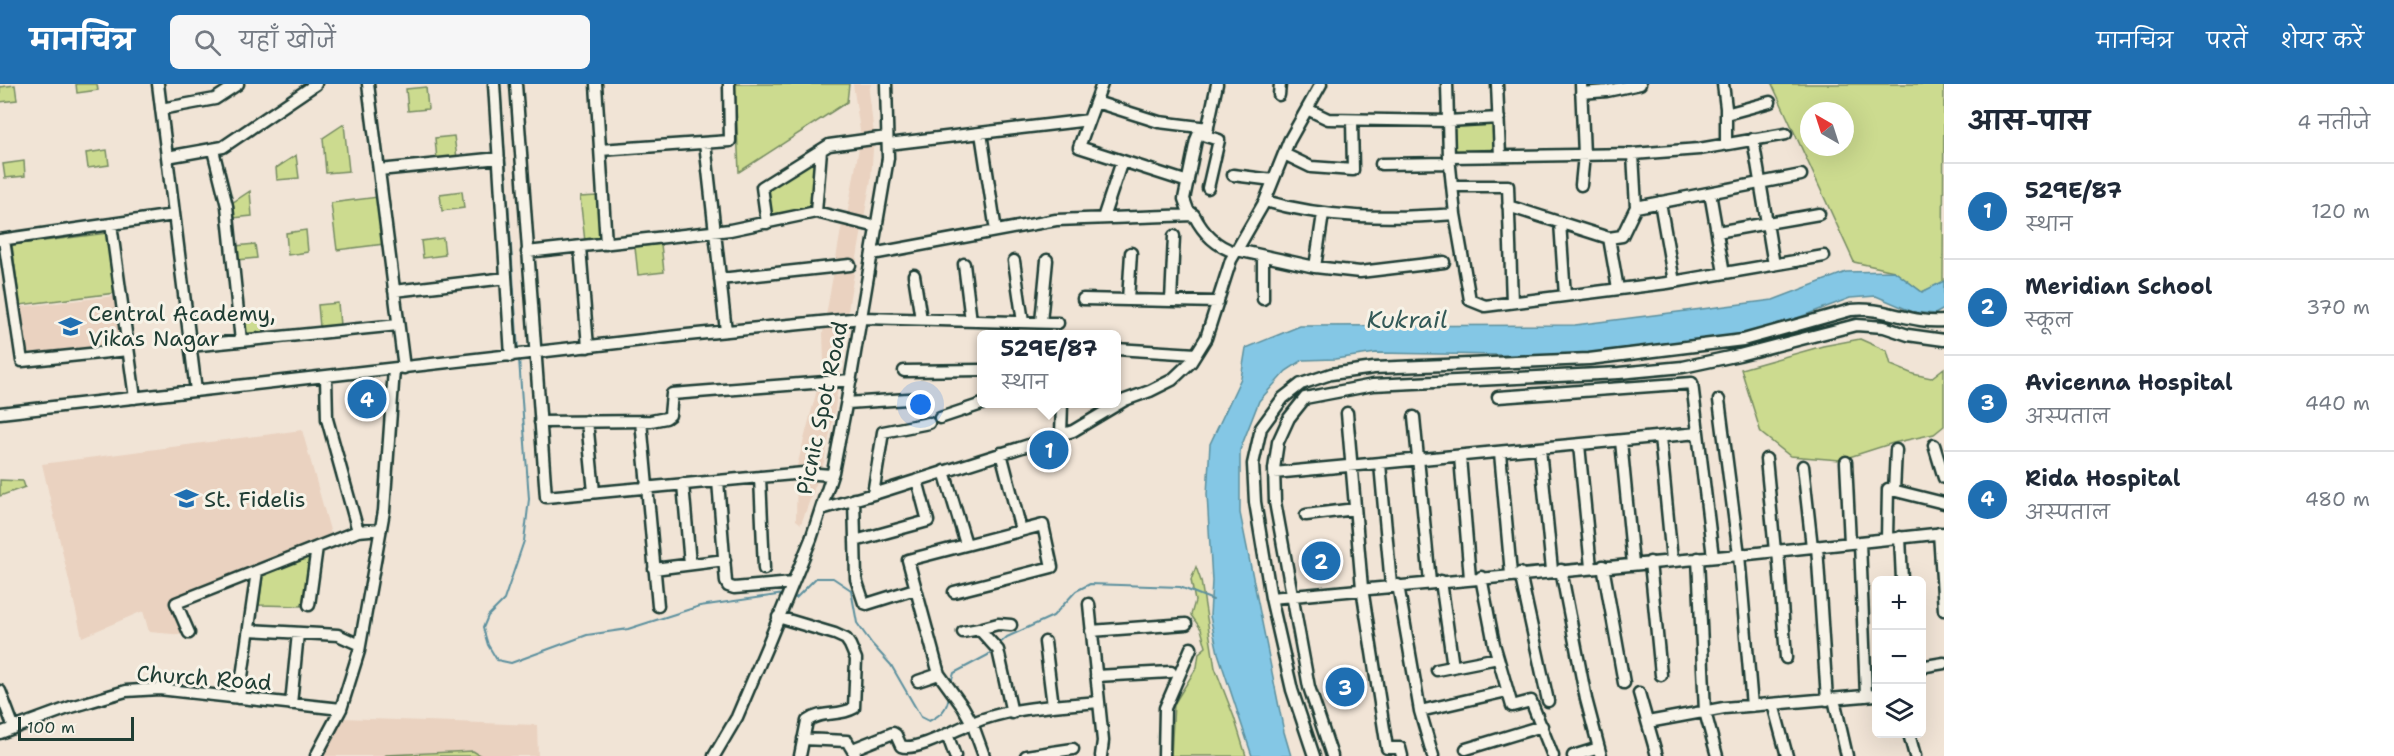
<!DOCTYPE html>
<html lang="hi">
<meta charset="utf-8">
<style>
body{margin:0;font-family:"Shantell Sans","Playpen Sans Deva",sans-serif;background:#f6f6f7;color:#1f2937}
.controls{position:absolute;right:18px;bottom:18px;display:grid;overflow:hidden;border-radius:9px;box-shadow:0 6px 24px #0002}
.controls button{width:54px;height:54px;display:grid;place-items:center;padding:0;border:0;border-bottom:2px solid #e0e1e3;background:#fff;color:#1f2937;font:30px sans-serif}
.compass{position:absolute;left:1800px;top:18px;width:54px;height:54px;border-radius:50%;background:#fff;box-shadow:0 6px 24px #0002;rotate:321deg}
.scale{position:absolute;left:18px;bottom:15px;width:116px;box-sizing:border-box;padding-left:6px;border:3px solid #1f3d34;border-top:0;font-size:16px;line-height:21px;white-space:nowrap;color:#1f3d34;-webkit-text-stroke:4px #f7f3e8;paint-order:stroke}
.you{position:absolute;left:921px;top:321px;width:21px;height:21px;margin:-15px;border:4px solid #fff;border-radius:50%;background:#1a73e8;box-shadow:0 0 0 9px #1a73e833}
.badge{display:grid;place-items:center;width:39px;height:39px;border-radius:50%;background:#1f6fb2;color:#fff;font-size:20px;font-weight:700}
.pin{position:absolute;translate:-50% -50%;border:3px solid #fff;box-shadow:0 2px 6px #0006}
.popup{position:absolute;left:977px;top:246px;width:144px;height:78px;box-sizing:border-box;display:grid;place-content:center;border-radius:9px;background:#fff;filter:drop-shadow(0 2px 4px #0005);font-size:20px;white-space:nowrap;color:#747a83}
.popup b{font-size:22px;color:#1f2937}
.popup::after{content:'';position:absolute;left:50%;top:100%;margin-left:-12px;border:12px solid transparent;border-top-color:#fff}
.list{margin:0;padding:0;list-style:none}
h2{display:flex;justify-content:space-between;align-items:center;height:78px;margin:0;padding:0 24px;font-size:26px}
h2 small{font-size:20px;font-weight:400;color:#747a83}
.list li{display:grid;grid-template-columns:39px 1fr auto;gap:18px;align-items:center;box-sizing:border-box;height:96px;padding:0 24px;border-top:2px solid #e0e1e3}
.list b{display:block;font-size:22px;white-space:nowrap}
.list p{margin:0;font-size:20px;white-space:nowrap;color:#747a83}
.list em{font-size:20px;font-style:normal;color:#747a83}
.icon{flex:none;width:33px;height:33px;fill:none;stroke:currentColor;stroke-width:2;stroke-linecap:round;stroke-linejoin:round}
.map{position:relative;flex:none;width:1944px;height:672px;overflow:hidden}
header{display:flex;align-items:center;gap:36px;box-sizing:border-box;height:84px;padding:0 30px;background:#1f6fb2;color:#fff}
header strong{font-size:28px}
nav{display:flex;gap:33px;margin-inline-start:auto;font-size:21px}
.search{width:420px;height:54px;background:#f6f6f7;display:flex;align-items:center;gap:15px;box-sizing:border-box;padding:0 21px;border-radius:9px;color:#747a83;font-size:22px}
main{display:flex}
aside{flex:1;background:#fff}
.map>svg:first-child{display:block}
</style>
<header>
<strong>मानचित्र</strong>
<div class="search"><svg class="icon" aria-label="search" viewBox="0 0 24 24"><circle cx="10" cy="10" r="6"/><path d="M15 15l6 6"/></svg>यहाँ खोजें</div>
<nav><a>मानचित्र</a><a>परतें</a><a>शेयर करें</a></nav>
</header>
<main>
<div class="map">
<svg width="1944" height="672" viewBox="0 0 1944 672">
<rect width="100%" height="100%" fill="#f1e4d6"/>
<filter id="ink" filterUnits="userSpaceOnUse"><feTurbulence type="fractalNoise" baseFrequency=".0167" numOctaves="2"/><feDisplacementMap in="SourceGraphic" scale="12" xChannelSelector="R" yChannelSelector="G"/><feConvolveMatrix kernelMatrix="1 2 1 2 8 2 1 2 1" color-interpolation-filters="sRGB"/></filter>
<g filter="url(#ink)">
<path fill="#ead2c0" d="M853,0H871L869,7L874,51L871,95L850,213L835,325L824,378L801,440L796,436L797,382L824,279L823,249L842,140L847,131L861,53Z
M115,212L121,261L25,273L20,223Z
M302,346L331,450L171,516L184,551L149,548L143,527L82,553L42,380Z
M1350,586L1358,619L1343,621L1330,588Z
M342,634L537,641L538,672H321Z"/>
<path fill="#ccdb8f" stroke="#768c62" stroke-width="1.5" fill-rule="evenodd" d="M76,0H97L98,6L77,9Z
M735,0H849L847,18L739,88Z
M1772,0H1944L1943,199L1922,208L1894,187L1854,178ZM1809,27H1845V63H1809Z
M15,1L17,16L0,18V3Z
M426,3L428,25L408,27L406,5Z
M1494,39L1495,69L1454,70L1453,40Z
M344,40L349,87L326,89L323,54Z
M454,52L457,74L437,76L435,54Z
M107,66L109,81L88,84L86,69Z
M296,71L299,94L277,96L276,84Z
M24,77L25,92L5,94L3,80Z
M815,77L812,123L771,133L767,104Z
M250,107L252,132L233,134L232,119Z
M462,107L464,124L442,127L440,110Z
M597,112L601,156L585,158L580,113Z
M378,113L384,160L337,166L331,119Z
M306,146L308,168L288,171L286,149Z
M108,149L115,209L20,221L12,161Z
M443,154L445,171L423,174L421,157Z
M255,160L257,174L237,176L235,162Z
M661,160L664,188L638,191L635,163Z
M338,219L340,241L320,243L318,221Z
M261,228L264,250L244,252L241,230Z
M1860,255L1887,267L1891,281L1913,290L1931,294L1944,284V342L1934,350L1893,359L1840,376L1790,372L1761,349L1741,285L1823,262Z
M0,396L23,397L25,403L0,412Z
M311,470L302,522L259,521L263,489Z
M1196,483L1201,497L1215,584L1234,633L1246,672H1171L1174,620L1197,583L1199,569L1206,563L1201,545L1191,531L1195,517L1191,496Z
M473,667L481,672H385L386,671Z"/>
<path fill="#84c7e5" stroke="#5c909e" stroke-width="1.5" d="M1894,187L1922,208L1944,197V225L1935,230L1913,228L1876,212L1850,214L1792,236L1752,248L1668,261L1570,272L1376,269L1335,275L1303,276L1286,287L1259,317L1240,366V429L1284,648L1291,672H1252L1218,569L1210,532L1212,497L1207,410L1210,360L1241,294L1246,264L1300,242L1575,241L1773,216L1846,188Z"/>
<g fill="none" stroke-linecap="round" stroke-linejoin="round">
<path stroke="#5c909e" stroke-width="2" d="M500,0L518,267
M519,275L529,415L524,457L504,516L488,532L483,544L488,561L497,576L511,579L587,551L628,545L700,522L784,510
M792,512L796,514L816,494H833L851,506L857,539L872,560L891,581L921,633L929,637C941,631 948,625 949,610
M998,561L1007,553L1053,532L1076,507L1090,500L1180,503L1213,516
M951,599L954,589L988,571L994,565"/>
<defs>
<path id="minor" d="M158,0L196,307
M368,0L404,284
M494,0L511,272
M516,0L546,413L804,389L831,391
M596,0L606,160
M1102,0L1079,63L1188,98
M1447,0L1449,73L1455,130L1470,216L1485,222L1667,199L1824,172
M1497,0L1500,72
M1581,0L1584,71L1581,101
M1723,0L1726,24V60
M1581,9L1607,7L1640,0
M1279,11L1280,0
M1096,18L1159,38L1208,44
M161,25L215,15L238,0
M1307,25L1328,35L1448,37L1499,34
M1726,30L1770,18
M981,49L996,147
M1753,55L1774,181
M705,59L726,247
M888,60L1089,36
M213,66L227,122L241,257
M600,66L730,57L729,0
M1284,70L1311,83L1353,86L1352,36
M167,73L223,63L316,0
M1449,73L1633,70L1699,65L1786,50
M1381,80L1450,79
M379,86L499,74
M1233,91L1273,96
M1452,102H1508L1512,218
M1208,104L1219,56L1206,52L1217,0
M1710,109L1724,189
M1265,117C1327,135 1391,135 1455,130
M1660,118L1674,198
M1508,122L1609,154L1622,152L1636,123L1633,70
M1636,123L1801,91
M816,128L821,66
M1194,131L1188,126L1184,115L1196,56L1199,49L1206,51
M1103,134L1122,77
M1560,138L1565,212
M767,139L762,103L829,61L887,53
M111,140L135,314
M1717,148L1819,130
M1609,154L1618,205
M0,156L174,131
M4,156L22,277L128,266
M580,163L588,263
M1237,166L1315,183L1360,188L1444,178
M527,168L730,146L816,128L877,143
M872,170L1056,136L1194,131C1203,149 1215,162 1235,168
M1014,177L1023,238
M964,180L971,237
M1315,183L1323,130
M914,191L921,235
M720,195L850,181
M394,207L506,194
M1083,215L1218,218
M1263,215V172
M1128,216L1131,169
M1171,217L1174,152
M1041,238L1047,176
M190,262L398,241
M1116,265L1196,270
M904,287L982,286
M326,293L327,335L358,447
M1498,313L1692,299L1713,473
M1719,316L1739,471L1752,622
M847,319L923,314
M0,329L687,251L862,234L1058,239
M1347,329L1362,504L1387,664H1400L1402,672
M1414,333L1430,498
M940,334L982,320
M587,337L594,408
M641,337L658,522
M540,338L651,337L666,334L670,331L672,310L851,296
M1061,350L1062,320
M1660,353L1672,476
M1621,357L1633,480
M1579,361L1591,483
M1934,361L1944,394
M1540,365L1552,486
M1001,369L1021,446
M1500,369L1511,490
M1460,373L1470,494
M1766,375L1775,467
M1846,378L1850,459
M1380,380L1391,501
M1803,382L1812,463
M944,387L966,460
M1274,389L1698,349
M760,393L764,485
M718,397L726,498L728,502L734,504L793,499
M683,400L690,480
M1894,407L1896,366
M873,410L883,348L929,339
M854,415L856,495L864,519L867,520L915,505
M821,425L877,409L1073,347L1125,316L1150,307L1172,296L1191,278L1206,254L1231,176L1265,117L1289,57L1321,0
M1306,431L1355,425
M1939,449L1944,526
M1900,453L1902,496
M1887,455L1888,405L1944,419
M855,457L928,437L917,396
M1860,458L1866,612
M1817,462L1827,616
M1778,466L1786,574
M1698,474L1705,628L1717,672
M1650,478L1661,591
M1603,482L1624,599
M654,485L725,476
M1561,486L1586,615L1601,672
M1520,489L1548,617
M1481,493L1494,560L1512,622L1531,617L1553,672
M1441,497L1453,583
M1398,501L1420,627L1433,672
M954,508L1052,483L1043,441L908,476L939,590L963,623L972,639L984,672
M1271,514L1739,471L1944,449
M1089,520L1103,657L1101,672
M309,521L317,463
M778,533L835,550L846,555L850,561L856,575L854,624C838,633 822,626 807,637L800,672
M979,545L998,540L1011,541
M249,546L338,551L360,561
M1091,547L1186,540
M963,548L979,545L998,566L1012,629
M189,549L176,519L358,447L381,445
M1045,558L1053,622
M1922,585L1926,582L1944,579
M1437,586L1498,574
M1096,592L1171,588
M918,597L939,590
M0,607L14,644
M1639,609L1657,672
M239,614L257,487
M1834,615L1847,672
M291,620L298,549
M1773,620L1787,672
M1420,627L1507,607
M1648,638L1724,624L1876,611
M0,649L71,623L126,607L159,605L341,625
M947,650L955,672
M1909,650L1915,672
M803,655L847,657L856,672
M853,665L893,649L896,651L901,662C916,668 955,646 970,640C1010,623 1056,622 1099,618
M1466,665L1542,642
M316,672L341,625L359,567L384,427L394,285
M714,672L737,633L768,560L811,455L833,388L847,316L888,74L886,0
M1026,672L1073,665
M1164,672L1165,624L1191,564
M1314,672L1292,606L1271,514L1255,418L1253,380L1261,344L1283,314L1301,300L1331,290L1374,284L1589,275L1743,256L1851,226C1883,222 1911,240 1944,237
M1332,672L1309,603L1275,418L1274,385L1278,358L1289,334L1305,314L1373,301L1619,289L1683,283L1739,271L1856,241L1884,243L1908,251L1944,256
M1573,672L1599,664"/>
</defs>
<use href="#minor" stroke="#1f3d34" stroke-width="15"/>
<use href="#minor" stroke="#f7f3e8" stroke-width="10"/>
</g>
</g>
<defs>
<symbol id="school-bare" viewBox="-9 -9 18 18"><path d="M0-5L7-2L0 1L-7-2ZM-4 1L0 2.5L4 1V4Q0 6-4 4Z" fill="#1f6fb2" stroke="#f7f3e8" stroke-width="2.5" paint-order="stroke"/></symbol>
<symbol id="university-bare" viewBox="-9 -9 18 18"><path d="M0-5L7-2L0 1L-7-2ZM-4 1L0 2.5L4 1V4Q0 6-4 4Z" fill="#1f6fb2" stroke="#f7f3e8" stroke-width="2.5" paint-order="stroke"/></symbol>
</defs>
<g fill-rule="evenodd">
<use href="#school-bare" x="54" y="226" width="33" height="33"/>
<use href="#university-bare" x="170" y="398" width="33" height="33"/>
</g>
<g text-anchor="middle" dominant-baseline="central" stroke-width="6" stroke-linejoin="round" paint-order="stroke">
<g font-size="22" fill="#1f3d34" stroke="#f7f3e8" text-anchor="start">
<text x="88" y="229">Central Academy,<tspan x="88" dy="25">Vikas Nagar</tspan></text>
<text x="204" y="415">St. Fidelis</text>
</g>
<g font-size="22" fill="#1f3d34" stroke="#f7f3e8">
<text transform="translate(822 324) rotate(-78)">Picnic Spot Road</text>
<text transform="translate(204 594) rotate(4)">Church Road</text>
</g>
<g font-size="24" font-style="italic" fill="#335957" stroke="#f7f3e8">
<text x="1407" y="236">Kukrail</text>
</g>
</g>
</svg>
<div class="controls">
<button>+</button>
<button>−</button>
<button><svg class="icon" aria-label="layers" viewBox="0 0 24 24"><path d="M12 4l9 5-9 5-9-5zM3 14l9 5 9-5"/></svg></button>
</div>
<svg class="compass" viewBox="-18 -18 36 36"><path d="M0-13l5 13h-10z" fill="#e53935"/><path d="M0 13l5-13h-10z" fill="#747a83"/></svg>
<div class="scale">100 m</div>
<div class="you"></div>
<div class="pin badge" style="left:1049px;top:366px">1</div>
<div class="popup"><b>529E/87</b>स्थान</div>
<div class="pin badge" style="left:1321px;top:477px">2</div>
<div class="pin badge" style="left:1345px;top:603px">3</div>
<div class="pin badge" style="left:367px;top:315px">4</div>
</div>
<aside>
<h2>आस-पास<small>4 नतीजे</small></h2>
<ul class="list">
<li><span class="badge">1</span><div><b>529E/87</b><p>स्थान</p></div><em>120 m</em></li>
<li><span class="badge">2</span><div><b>Meridian School</b><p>स्कूल</p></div><em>370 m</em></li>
<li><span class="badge">3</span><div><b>Avicenna Hospital</b><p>अस्पताल</p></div><em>440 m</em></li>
<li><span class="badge">4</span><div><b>Rida Hospital</b><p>अस्पताल</p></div><em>480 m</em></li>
</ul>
</aside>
</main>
